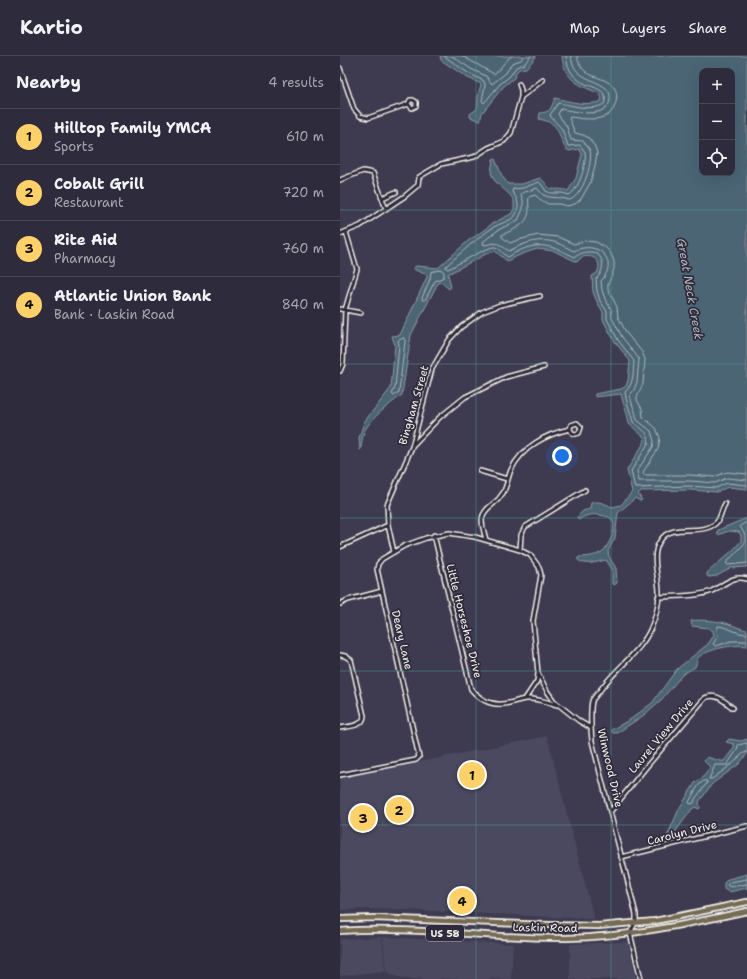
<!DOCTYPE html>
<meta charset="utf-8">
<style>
body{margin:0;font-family:"Shantell Sans",sans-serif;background:#363443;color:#f1f3f6}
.controls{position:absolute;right:12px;top:12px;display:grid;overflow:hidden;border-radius:8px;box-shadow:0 4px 16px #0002}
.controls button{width:36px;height:36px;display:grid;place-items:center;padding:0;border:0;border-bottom:1px solid #494856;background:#2e2c3c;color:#f1f3f6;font:20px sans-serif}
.you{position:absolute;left:222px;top:400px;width:14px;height:14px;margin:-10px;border:3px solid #fff;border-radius:50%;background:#1a73e8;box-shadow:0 0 0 6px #1a73e833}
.badge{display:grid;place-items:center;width:26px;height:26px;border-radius:50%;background:#ffd166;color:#111;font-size:13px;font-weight:700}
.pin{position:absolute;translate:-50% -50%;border:2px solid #fff;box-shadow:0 1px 4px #0006}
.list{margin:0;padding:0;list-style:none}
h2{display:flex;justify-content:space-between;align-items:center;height:52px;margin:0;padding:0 16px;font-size:17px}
h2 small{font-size:13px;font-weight:400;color:#a7a7af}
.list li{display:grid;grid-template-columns:26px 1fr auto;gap:12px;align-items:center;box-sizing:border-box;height:56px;padding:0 16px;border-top:1px solid #494856}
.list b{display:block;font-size:15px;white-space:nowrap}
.list p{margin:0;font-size:13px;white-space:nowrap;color:#a7a7af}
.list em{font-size:13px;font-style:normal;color:#a7a7af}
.icon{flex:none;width:22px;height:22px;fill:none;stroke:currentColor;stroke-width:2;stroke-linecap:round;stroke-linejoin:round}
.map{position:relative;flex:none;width:407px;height:923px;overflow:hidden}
header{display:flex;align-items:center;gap:24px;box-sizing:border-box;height:56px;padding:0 20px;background:#2e2c3c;border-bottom:1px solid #494856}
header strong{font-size:19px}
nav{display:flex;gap:22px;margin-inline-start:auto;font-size:14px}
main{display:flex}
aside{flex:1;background:#2e2c3c}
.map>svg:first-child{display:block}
</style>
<header>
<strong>Kartio</strong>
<nav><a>Map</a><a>Layers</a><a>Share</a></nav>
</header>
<main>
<aside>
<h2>Nearby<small>4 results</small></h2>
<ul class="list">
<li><span class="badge">1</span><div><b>Hilltop Family YMCA</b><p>Sports</p></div><em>610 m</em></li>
<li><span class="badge">2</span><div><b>Cobalt Grill</b><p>Restaurant</p></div><em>720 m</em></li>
<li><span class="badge">3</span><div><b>Rite Aid</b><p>Pharmacy</p></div><em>760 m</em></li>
<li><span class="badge">4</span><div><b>Atlantic Union Bank</b><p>Bank · Laskin Road</p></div><em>840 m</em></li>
</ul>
</aside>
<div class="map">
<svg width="407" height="923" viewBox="0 0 407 923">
<rect width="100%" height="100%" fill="#3e3a50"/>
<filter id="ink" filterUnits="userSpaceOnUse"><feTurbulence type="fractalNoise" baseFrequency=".025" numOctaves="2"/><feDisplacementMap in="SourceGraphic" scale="8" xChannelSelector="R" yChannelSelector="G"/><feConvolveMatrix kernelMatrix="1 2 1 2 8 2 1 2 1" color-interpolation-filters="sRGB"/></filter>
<g filter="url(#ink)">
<path fill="#4b4860" d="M207,680L254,863L69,854L32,853L0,854V722Z
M42,881L45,915L0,920V883Z
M43,881L173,888L171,923H110L100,922V923H73L58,921L46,916Z
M288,886L297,923H230V888Z"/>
<path fill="#4c6575" stroke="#8f9da3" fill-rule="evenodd" d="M100,0H196V1L186,12L179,13L176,17L174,22L163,31L142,57L140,65L130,61V58L137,53L138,40L141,28L126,21L101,4Z
M222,0H407V433L388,431L377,436L350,434L301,435L298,438L302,444L300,445L295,442L278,457L275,482L268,495L269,501L276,512L277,527L274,529L272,528V513L266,504C256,506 245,511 237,503L239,501C246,501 257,500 263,495C269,489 280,468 269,461C267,460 262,460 260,459C252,458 245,459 239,464L237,461L243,455L250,453L251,447C258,444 266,448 272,451L281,449L292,436L287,414L305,385L304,381L289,368C288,357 283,349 281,338L255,341V338L281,333L286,330L288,324L290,305L275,286L263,264V256L257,246L253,236L252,220L257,217C263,205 253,198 242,201L237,206L214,195L197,193L182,198L167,205L155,195L146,198L108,218L111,231L109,233L101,226L98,227L71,279L62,339C50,348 33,360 25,374C22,380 22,386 21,393L20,394L19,382L24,366L51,332L55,289L52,280L60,279L87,221V219L73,213V212L76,210L98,212L129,184L137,179L153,167L171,158L174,153V145L171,140L154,124L151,117L153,103H155L162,120L168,128H182L200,122C205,125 207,132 212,133C219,134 221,132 228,135L236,122L242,98L239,93L229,95L226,93C216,77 222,68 199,63L200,57C211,56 211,52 215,42C228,45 248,51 261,45C262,42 262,40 258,37C239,29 224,24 222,0ZM362,15H392V117H362Z
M407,462V510L406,511L391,512L377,520L369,521L367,520V517L394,493L401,485V480L399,476L389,475L378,479L377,478L378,474Z
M351,565C359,563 381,565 389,568C396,570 400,573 407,574V590C395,588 366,593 358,602C357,604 356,609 355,611L343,618L321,644L304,659L277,677H273L271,674L291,663L312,647L337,613L368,588L374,579L373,575L368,572L352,570Z
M389,683L401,685L407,683V698L399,708L372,728L359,746L360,752L359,753L355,751L352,753L336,775L334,783L325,785L339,753L355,727L365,719L370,711L364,705L367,701L380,705H384L394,692V688L386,686Z
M407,818V832L389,836L384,833V827L388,823Z"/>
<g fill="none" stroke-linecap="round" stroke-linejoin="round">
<path stroke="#b1b9ba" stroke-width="1" d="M104,0L128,17L144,25L145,29L142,45L144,47L160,28L170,20L176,11L184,8L191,0
M112,0L131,13L146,20L152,28L166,17L172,7L181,4L184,0
M122,0L154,18C161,13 164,5 172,0
M226,0C227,10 231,19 240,25C248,31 271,32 264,48C251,56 232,49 218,47L210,59L211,61L222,73L228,90L240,89L245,96C247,107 239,134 229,139L222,137H210L206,135L201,128L199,126L183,132L173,133L172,136C178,142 181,153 174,161C169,166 160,167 154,171C137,182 122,196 106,210V212L108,213C117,209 148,190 155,191C160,192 164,199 168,201C172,199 175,196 179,195C201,184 215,192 235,201C238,199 242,196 247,196C264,194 267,213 256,223L257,235L260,245L267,255V263L278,284L294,305C293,317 294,328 285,336C286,347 291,356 293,366C300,372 311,377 308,388L291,415L295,432L349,430L376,432L387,427L407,429
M231,0C233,22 251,21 266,32C271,37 271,43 268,50C257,62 235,55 221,53L218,58L227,71L231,84L243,85L250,94C253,107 243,139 230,144L221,142L209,141L203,139L197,132L182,137L181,139L183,144V153L178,164L158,174L144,185L143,188L145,189C159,185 158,188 169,195C184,187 200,181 217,187C223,189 229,193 234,195C258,183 280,205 261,225L262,234L265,243L271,253L272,262L282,281L299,303L297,326L294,334L290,339C291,348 296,355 297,364L311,375L314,385L313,391L297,415L299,425H350L375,427L387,422L407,424
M237,0C238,6 241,12 246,16C258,24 281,24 276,46C275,51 272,56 268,59C257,65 242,63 231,61L229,62L235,77L243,79L249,82L255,91L257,97L255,110L250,127L241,143L235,148L227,150L219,148H208L201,144L195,139L189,141C188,145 189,149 189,154C188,169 174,173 162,179V181L170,187L178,184L198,179L218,181L234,188L245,185L256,186L265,191L270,196L274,205V213L272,219L268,228V233L277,251L278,261L287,278L302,296L305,303L303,328L297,341V344L302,353L303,361L316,372L320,382L318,393L303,416L304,419H350L374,421L387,416L407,418
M102,214L104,216V221L95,225L85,244H82V242L90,223L91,216Z
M64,282L65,285L59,336L54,340L52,338L55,332L59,289L58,285Z
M407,466L400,470L405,479V487L386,507L388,509L407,507
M407,578C396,578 389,571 378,570L377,572L378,580L373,588L376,590L391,585H407
M407,687L398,689L397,694L387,709H375L369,723H372L387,712L388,710C396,708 399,697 407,696
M364,725H367V727L355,743L354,747L350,748L349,746L358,730Z
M407,823L390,826L387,829L390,831L407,828"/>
<defs>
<path id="minor" d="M0,12L14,53L20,60L28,62L68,48L70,44H73L76,46V50L72,52L68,48
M179,28L181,34V41
M0,124L23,115L33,117L46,153
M42,142L56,136
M0,178L20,170L65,140L78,129L79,121L101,108L134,101L148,92L164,85L171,77L181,41L203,24
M0,253L21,257
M0,315L3,308L5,254L17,213L6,176
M73,389L100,361L125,341L166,321L204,311
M140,415L167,423
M94,479L131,633C141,645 153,651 169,647C175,646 181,643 187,643C197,642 207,646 217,649
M146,484C142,467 137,460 153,448C157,445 160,442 163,437C167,430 168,421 171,414C182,391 206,378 230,373L231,369L237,367L241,371L239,377L236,378L232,377L230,373
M0,491L48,469
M180,494L181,479L185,471L245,434
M54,496L48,469L47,449L72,391L92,313L109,284L121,271L142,256L160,249L200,240
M318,541C334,540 358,541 372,535C384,529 392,519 407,523
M0,548L8,544L42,535
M0,599L5,600L11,604L24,660C23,671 9,670 0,672
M185,643L197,625L198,618
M0,719L76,704L79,701L37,513L38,508L42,503L64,490L86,482L109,477L135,481L180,494L190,499L199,511L201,519L193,565L198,617L207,635L214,645L239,665L251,672
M270,756L307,710L365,642C376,636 385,646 393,652
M281,801L407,770
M301,923L290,877L296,865V858L252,685C251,676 250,654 252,645C254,641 258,637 261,633C277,611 300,597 311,572C316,560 319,548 319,536C319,521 310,499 320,485C332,465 360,481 376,467C381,462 381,454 385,448"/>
<path id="primary" d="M0,863L34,862L209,869L259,870L315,865L407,846
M0,875C76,870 152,883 227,882C288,881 348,868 407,855"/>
</defs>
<use href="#minor" stroke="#f4f1e8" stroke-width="6"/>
<use href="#primary" stroke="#f4f1e8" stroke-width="8"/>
<use href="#minor" stroke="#2f2a3d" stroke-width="3"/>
<use href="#primary" stroke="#756b55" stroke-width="4.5"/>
</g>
</g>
<path fill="none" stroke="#48958c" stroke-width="1" stroke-opacity="0.55" d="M136,0V923M271,0V923M0,154H407M0,308H407M0,462H407M0,615H407M0,769H407"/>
<g text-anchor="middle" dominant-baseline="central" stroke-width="3.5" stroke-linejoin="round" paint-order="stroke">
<rect fill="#2f2a3d" stroke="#b9b5b5" stroke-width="1" x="86" y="869" width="38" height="16" rx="3"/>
<g font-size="10" font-weight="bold" fill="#f4f1e8">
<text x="105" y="877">US 58</text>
</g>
<g font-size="11" fill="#f4f1e8" stroke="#2f2a3d">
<text transform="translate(74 349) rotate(-74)">Bingham Street</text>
<text transform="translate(124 565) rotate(76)">Little Horseshoe Drive</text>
<text transform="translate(62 584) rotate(77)">Deary Lane</text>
<text transform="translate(321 680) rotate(-50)">Laurel View Drive</text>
<text transform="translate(270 712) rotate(77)">Winwood Drive</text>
<text transform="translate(342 777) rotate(-14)">Carolyn Drive</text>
<text transform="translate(205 872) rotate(1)">Laskin Road</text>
</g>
<g font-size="12" font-style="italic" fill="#b1b9ba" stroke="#2f2a3d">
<text transform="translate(350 233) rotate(80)">Great Neck Creek</text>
</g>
</g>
</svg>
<div class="controls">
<button>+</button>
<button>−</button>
<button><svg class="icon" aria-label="locate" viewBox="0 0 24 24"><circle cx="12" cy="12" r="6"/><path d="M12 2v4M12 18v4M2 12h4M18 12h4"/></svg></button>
</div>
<div class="you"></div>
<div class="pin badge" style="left:132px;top:719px">1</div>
<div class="pin badge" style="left:59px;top:754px">2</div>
<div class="pin badge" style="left:23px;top:762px">3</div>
<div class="pin badge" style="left:122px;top:845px">4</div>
</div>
</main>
